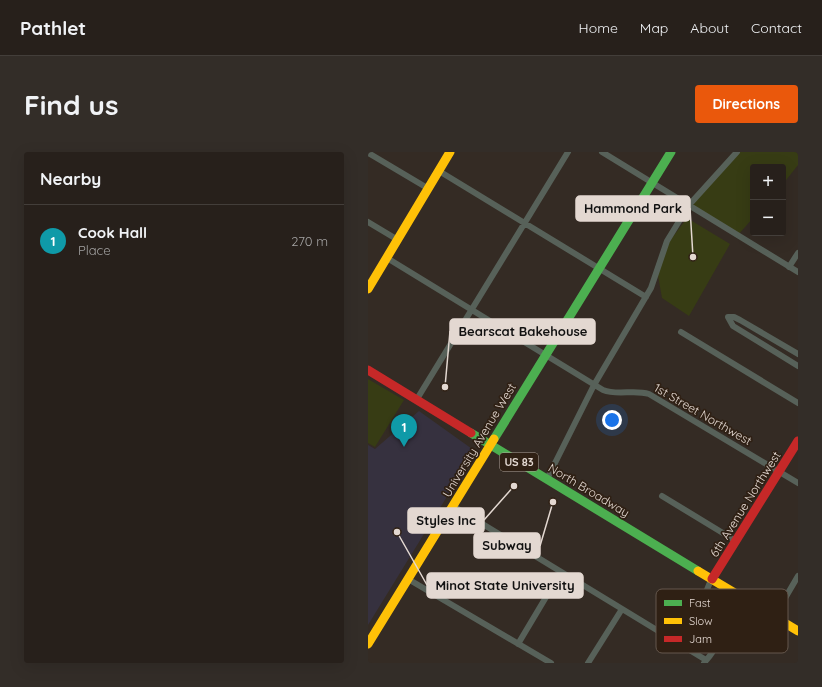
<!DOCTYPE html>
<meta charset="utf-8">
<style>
body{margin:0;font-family:Quicksand,sans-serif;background:#332d28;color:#f1f3f6}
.controls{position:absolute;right:12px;top:12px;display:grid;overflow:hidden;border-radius:4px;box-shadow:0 4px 16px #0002}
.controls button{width:36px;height:36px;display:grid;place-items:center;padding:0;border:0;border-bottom:1px solid #433e3a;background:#27201b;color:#f1f3f6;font:20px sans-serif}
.you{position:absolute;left:244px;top:268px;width:14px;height:14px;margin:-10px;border:3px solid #fff;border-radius:50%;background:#1a73e8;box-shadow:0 0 0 6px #1a73e833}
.badge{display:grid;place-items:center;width:26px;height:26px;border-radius:50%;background:#ea580c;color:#fff;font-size:13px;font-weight:700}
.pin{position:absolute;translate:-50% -33px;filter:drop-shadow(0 1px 2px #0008)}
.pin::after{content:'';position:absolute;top:21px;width:14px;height:12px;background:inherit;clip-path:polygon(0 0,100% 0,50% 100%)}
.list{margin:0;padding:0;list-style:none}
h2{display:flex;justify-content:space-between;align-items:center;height:52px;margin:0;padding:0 16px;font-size:17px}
h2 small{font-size:13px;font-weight:400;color:#a4a3a3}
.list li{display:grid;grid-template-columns:26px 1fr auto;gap:12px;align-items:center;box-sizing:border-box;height:72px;padding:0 16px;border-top:1px solid #433e3a}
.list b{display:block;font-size:15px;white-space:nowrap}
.list p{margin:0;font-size:13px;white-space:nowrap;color:#a4a3a3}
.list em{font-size:13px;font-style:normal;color:#a4a3a3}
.map{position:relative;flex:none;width:430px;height:511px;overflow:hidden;border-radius:4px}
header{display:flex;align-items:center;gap:24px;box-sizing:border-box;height:56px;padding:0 20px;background:#27201b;border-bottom:1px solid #433e3a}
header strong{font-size:19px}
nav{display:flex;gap:22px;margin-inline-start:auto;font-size:14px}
.intro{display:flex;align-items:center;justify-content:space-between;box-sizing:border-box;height:96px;padding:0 24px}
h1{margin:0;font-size:28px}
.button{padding:10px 18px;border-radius:4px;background:#ea580c;color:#fff;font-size:14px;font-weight:700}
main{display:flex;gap:24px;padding:0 24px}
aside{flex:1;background:#27201b;border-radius:4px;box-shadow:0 4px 16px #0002}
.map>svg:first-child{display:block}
</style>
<header>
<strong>Pathlet</strong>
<nav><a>Home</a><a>Map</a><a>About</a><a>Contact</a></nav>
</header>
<div class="intro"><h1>Find us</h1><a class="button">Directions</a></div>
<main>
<aside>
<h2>Nearby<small></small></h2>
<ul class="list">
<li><span class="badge" style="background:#0f9aa8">1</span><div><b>Cook Hall</b><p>Place</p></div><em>270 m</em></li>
</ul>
</aside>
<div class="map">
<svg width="430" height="511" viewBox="0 0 430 511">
<rect width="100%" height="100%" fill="#342b24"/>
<path fill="#36313f" d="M51,259L107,299L0,473V293L7,297Z"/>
<path fill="#373c14" d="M369,0H430V13L415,32V15H385V66L370,83L321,53Z
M319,66L362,92L321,164L294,146L289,118L301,90Z
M0,227L36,248L7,295L0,291Z"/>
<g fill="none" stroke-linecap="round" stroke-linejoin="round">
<path stroke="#576159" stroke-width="6" d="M234,0L430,120
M2,2L61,37
M71,19L278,145
M0,70L30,88
M19,106L235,238C250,244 266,237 281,242L430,331
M421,115L430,101
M313,180L430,251
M430,202L372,168L366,165H360L365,174L430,214
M49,247L200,0
M179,327L226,233L283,136L299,89L321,53L369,0
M294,344L368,389
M85,354L338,508
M40,427L183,511
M406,465L430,424
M150,492L193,420
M220,511L254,457
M336,511C340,506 345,501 347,495C355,471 325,458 344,427"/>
<path stroke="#4caf50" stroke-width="9" d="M103,281L330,419
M126,287L303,0"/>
<path stroke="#ffc107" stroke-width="9" d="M0,137L82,0
M330,419L430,479
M0,492L126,287"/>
<path stroke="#c62828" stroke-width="9" d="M0,218L103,281
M344,427L430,289"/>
</g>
<g text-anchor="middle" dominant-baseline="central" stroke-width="3.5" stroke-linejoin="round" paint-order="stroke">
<rect fill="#2f2014" stroke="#ada198" stroke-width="1" x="132" y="301" width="38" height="18" rx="3"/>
<g font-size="11" font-weight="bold" fill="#e3d8d1">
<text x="151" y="310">US 83</text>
</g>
<g font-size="12" fill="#e3d8d1" stroke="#2f2014">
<text transform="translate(335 262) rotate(30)">1st Street Northwest</text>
<text transform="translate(111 288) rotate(-59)">University Avenue West</text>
<text transform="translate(221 338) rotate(31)">North Broadway</text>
<text transform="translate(377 352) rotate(-58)">6th Avenue Northwest</text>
</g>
</g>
<rect x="288" y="437" width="132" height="64" rx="6" fill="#2f2014" stroke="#65574d" stroke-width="1"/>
<rect x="296" y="448" width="18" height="6" fill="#4caf50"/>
<rect x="296" y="466" width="18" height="6" fill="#ffc107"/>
<rect x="296" y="484" width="18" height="6" fill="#c62828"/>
<g font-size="11" fill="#e3d8d1">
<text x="321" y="455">Fast</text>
<text x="321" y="473">Slow</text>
<text x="321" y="491">Jam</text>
</g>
<path fill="none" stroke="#e3d8d1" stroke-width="1.5" d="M325 105L322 56M77 235L82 179M146 334L116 368M185 350L172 394M29 380L59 433"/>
<g fill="#e3d8d1" stroke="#2f2014" stroke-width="1.5">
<circle cx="325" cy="105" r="4"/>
<circle cx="77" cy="235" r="4"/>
<circle cx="146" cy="334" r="4"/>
<circle cx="185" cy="350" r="4"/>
<circle cx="29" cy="380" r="4"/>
</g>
<g fill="#e3d8d1" stroke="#e3d8d1" stroke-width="1.5">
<rect x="208" y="44" width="114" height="25" rx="4"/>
<rect x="82" y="167" width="145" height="25" rx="4"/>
<rect x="40" y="356" width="76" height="25" rx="4"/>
<rect x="106" y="381" width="66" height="25" rx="4"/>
<rect x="59" y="421" width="156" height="25" rx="4"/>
</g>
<g font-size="13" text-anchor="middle" font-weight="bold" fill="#111">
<text x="265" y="61">Hammond Park</text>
<text x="155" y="184">Bearscat Bakehouse</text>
<text x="78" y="373">Styles Inc</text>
<text x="139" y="398">Subway</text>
<text x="137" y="438">Minot State University</text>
</g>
</svg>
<div class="controls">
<button>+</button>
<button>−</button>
</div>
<div class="you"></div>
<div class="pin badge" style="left:36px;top:295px;background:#0f9aa8">1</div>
</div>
</main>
